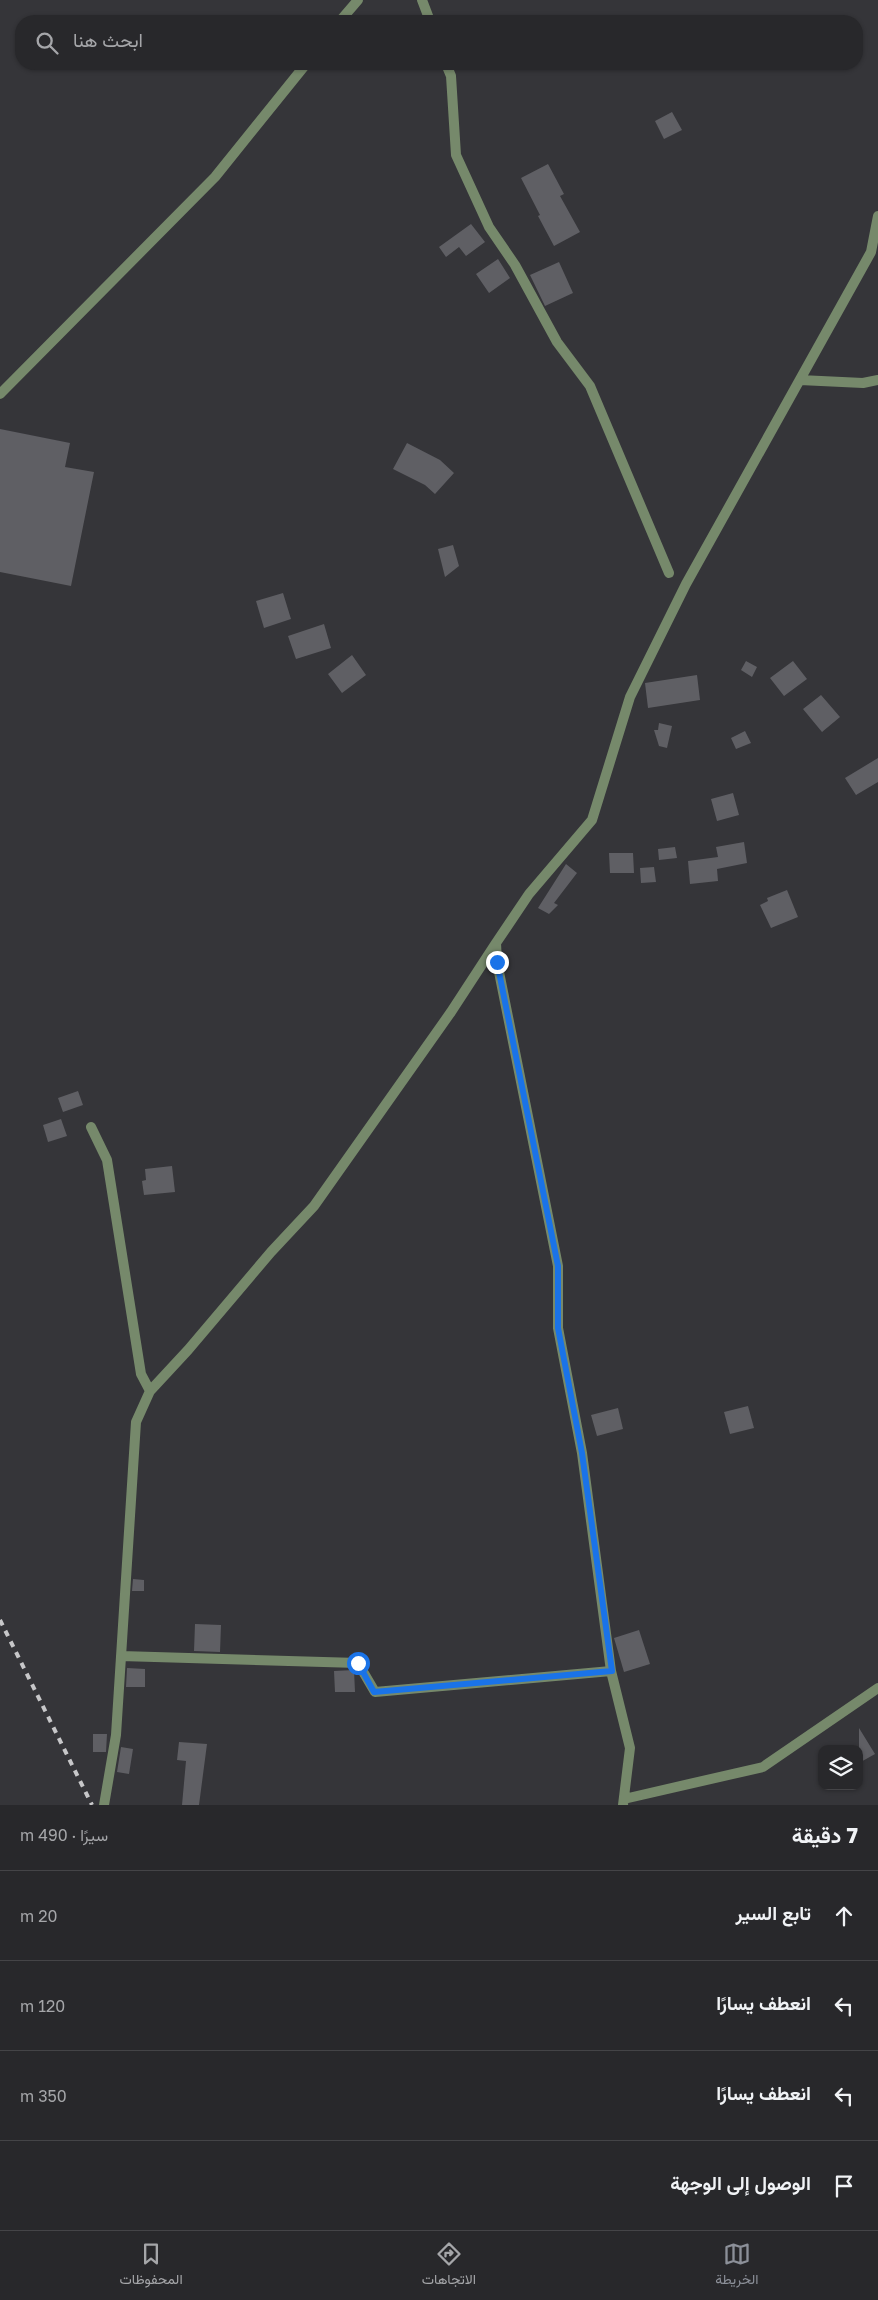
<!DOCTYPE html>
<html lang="ar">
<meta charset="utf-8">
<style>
body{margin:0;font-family:"Golos Text",Vazirmatn,sans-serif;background:#343437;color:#f1f3f6;direction:rtl}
.controls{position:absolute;right:15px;bottom:15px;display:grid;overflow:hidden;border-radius:10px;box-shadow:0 1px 4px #0004}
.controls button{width:45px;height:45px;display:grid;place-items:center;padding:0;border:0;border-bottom:1px solid #444447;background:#28282b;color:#f1f3f6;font:25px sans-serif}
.stop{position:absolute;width:15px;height:15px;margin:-11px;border:4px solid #1a73e8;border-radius:50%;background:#fff}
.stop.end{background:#1a73e8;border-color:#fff;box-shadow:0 1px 5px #0008}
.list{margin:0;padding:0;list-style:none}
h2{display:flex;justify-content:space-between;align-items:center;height:65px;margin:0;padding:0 20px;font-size:21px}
h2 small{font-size:16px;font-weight:400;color:#a5a6a9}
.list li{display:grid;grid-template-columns:32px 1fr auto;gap:15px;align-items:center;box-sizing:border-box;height:90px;padding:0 20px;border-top:1px solid #444447}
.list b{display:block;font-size:19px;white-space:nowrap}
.list em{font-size:16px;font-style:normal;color:#a5a6a9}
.icon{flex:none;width:28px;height:28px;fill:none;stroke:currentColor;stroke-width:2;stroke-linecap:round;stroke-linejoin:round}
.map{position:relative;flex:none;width:878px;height:1805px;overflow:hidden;direction:ltr}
.search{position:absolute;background:#28282b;box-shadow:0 1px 4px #0004;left:15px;right:15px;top:15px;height:55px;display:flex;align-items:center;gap:12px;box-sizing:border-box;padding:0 18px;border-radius:20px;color:#a5a6a9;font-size:19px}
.sheet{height:425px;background:#28282b}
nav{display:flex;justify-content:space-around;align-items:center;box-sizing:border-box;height:70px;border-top:1px solid #444447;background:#28282b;font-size:14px;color:#a5a6a9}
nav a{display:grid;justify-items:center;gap:2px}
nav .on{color:#8c9099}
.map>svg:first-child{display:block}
</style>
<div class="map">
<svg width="878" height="1805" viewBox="0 0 878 1805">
<rect width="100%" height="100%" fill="#353539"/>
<path fill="#5f5f64" d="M672,112L682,130L664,139L655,121Z
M548,164L564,194L560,196L580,232L554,246L538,216L540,215L521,178Z
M471,224L485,242L466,256L459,247L446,257L439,247Z
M498,259L510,278L489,293L476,274Z
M559,262L573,293L545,306L530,275Z
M0,429L70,443L65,467L94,472L71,586L0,572Z
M407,443L440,460L454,473L435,494L425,485L393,469Z
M453,545L459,566L445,577L438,549Z
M283,593L291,619L264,628L256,601Z
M324,624L331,648L296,659L288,636Z
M352,655L366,675L342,693L328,674Z
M746,661L757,667L752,677L741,670Z
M793,661L807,679L784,696L770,678Z
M697,675L700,700L648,708L645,683Z
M821,695L840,717L822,732L803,709Z
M659,723L672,726L667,748L659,746L654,730H658Z
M745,731L751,743L736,749L731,738Z
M878,758V782L856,795L845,778Z
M733,793L739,815L717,821L711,799Z
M744,842L747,863L717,869L718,881L690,884L688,861L718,857L716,847Z
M675,847L677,858L659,860L658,849Z
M609,853H633L634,873H610Z
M566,864L577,873L554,903L558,905L549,914L538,908Z
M654,867L656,882L641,883L640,868Z
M787,890L798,917L771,928L760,905L768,901L767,898Z
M78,1091L83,1105L63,1112L58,1098Z
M61,1119L67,1136L48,1142L43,1125Z
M172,1166L175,1192L144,1195L142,1181L146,1180L145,1169Z
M748,1406L754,1428L730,1434L724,1412Z
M618,1408L623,1429L597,1436L591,1415Z
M133,1579L144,1580V1591H132Z
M195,1624L221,1625L220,1652L194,1651Z
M639,1630L650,1664L624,1672L614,1638Z
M127,1668L145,1669V1687H126Z
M354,1670L355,1692H335L334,1671Z
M859,1728L875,1754L859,1763Z
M93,1734H107L106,1752H93Z
M179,1742L207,1744L199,1805H182L186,1761L177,1760Z
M121,1747L133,1749L129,1774L117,1772Z"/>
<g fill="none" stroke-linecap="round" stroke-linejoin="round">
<path stroke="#76896b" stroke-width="10" d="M422,0L430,21
M340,21L358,0
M446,64L451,76L456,155L489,227L515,265L557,342L590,386L669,573
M800,380L863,383L878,380
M0,394L215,177L306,64
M91,1127L107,1160L141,1374L150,1391
M121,1656L358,1663L375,1692L611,1671
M624,1799L763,1767L878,1688
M104,1805L116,1735L136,1422L150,1391L188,1350L271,1252L314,1206L451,1012L496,943
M623,1805L630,1748L611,1671L582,1453L558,1328V1266L497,962L496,943L529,894L592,820L630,697L686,584L871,252L878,216"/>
<path stroke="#c7c7c9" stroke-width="4" stroke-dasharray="6 6" stroke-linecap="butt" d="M0,1620L92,1805"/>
</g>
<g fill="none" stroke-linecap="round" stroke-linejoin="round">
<path stroke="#1a73e8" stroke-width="6" d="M358,1663L374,1692L612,1671L582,1453L558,1328V1266L497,962"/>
</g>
</svg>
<div class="controls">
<button><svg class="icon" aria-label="layers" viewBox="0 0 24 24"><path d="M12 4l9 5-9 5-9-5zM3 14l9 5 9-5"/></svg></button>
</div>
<div class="stop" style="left:358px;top:1663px"></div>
<div class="stop end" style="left:497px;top:962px"></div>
<div class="search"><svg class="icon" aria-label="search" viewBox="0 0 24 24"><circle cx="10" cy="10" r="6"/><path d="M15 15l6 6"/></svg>ابحث هنا</div>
</div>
<section class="sheet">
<h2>7 دقيقة<small>سيرًا · 490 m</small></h2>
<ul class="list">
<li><svg class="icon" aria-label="ahead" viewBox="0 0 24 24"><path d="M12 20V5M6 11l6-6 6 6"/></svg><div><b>تابع السير</b></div><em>20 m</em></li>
<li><svg class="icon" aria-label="left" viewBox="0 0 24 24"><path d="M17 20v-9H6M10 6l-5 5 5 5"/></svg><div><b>انعطف يسارًا</b></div><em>120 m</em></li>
<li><svg class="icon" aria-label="left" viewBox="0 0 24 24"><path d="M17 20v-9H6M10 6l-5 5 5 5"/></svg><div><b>انعطف يسارًا</b></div><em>350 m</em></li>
<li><svg class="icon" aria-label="arrive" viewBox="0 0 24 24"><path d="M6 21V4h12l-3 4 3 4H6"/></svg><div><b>الوصول إلى الوجهة</b></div></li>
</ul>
</section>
<nav>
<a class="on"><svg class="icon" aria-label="map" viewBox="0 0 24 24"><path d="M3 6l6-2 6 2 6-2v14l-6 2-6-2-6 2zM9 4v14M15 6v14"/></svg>الخريطة</a>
<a><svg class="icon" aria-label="directions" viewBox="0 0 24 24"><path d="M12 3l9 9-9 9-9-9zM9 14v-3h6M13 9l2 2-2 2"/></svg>الاتجاهات</a>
<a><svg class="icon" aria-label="saved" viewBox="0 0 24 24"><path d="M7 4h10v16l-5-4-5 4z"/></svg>المحفوظات</a>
</nav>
